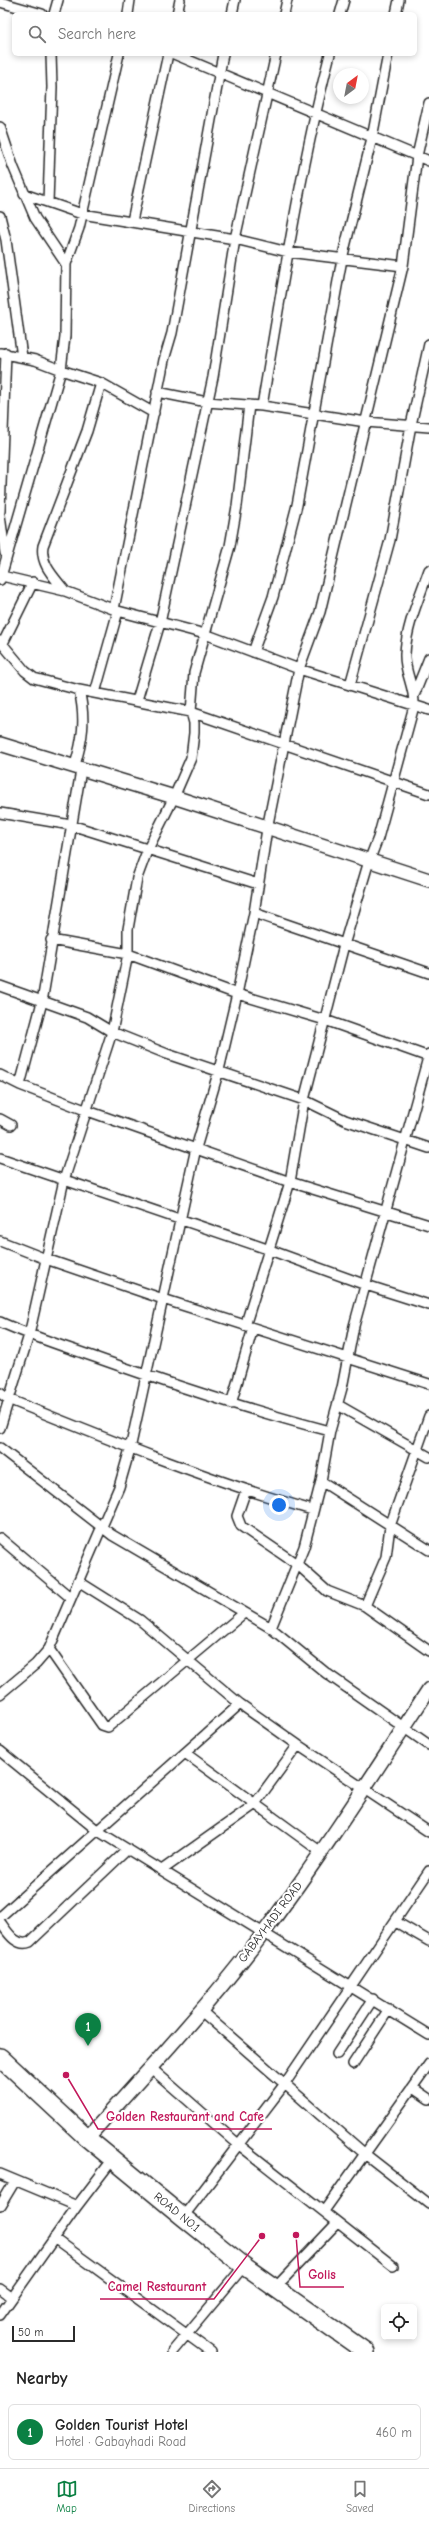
<!DOCTYPE html>
<meta charset="utf-8">
<style>
body{margin:0;font-family:"Comic Neue",sans-serif;background:#f2f2f2;color:#222}
.controls{position:absolute;right:12px;bottom:12px;display:grid;overflow:hidden;border-radius:6px;box-shadow:0 2px 6px #0003}
.controls button{width:36px;height:36px;display:grid;place-items:center;padding:0;border:0;border-bottom:1px solid #e0e0e0;background:#fff;color:#222;font:20px sans-serif}
.compass{position:absolute;left:333px;top:68px;width:36px;height:36px;border-radius:50%;background:#fff;box-shadow:0 2px 6px #0003;rotate:32deg}
.scale{position:absolute;left:12px;bottom:10px;width:63px;box-sizing:border-box;padding-left:4px;border:2px solid #2b2b2b;border-top:0;font-size:11px;line-height:14px;white-space:nowrap;color:#2b2b2b;-webkit-text-stroke:3px #fff;paint-order:stroke}
.you{position:absolute;left:279px;top:1505px;width:14px;height:14px;margin:-10px;border:3px solid #fff;border-radius:50%;background:#1a73e8;box-shadow:0 0 0 6px #1a73e833}
.badge{display:grid;place-items:center;width:26px;height:26px;border-radius:50%;background:#0b8043;color:#fff;font-size:13px;font-weight:700}
.pin{position:absolute;translate:-50% -33px;filter:drop-shadow(0 1px 2px #0008)}
.pin::after{content:'';position:absolute;top:21px;width:14px;height:12px;background:inherit;clip-path:polygon(0 0,100% 0,50% 100%)}
.list{margin:0;padding:0;list-style:none}
h2{display:flex;justify-content:space-between;align-items:center;height:52px;margin:0;padding:0 16px;font-size:17px}
h2 small{font-size:13px;font-weight:400;color:#767676}
.list li{display:grid;grid-template-columns:26px 1fr auto;gap:12px;align-items:center;box-sizing:border-box;height:56px;margin:0 8px 8px;padding:0 8px;border:1px solid #e0e0e0;border-radius:6px}
.list b{display:block;font-size:15px;white-space:nowrap}
.list p{margin:0;font-size:13px;white-space:nowrap;color:#767676}
.list em{font-size:13px;font-style:normal;color:#767676}
.icon{flex:none;width:22px;height:22px;fill:none;stroke:currentColor;stroke-width:2;stroke-linecap:round;stroke-linejoin:round}
.map{position:relative;flex:none;width:429px;height:2352px;overflow:hidden}
.search{position:absolute;background:#fff;box-shadow:0 2px 6px #0003;left:12px;right:12px;top:12px;height:44px;display:flex;align-items:center;gap:10px;box-sizing:border-box;padding:0 14px;border-radius:6px;color:#767676;font-size:15px}
.sheet{height:116px;background:#fff}
nav{display:flex;justify-content:space-around;align-items:center;box-sizing:border-box;height:56px;border-top:1px solid #e0e0e0;background:#fff;font-size:11px;color:#767676}
nav a{display:grid;justify-items:center;gap:2px}
nav .on{color:#0b8043}
.map>svg:first-child{display:block}
</style>
<div class="map">
<svg width="429" height="2352" viewBox="0 0 429 2352">
<rect width="100%" height="100%" fill="#fff"/>
<filter id="ink" filterUnits="userSpaceOnUse"><feTurbulence type="fractalNoise" baseFrequency=".025" numOctaves="2"/><feDisplacementMap in="SourceGraphic" scale="8" xChannelSelector="R" yChannelSelector="G"/><feConvolveMatrix kernelMatrix="1 2 1 2 8 2 1 2 1" color-interpolation-filters="sRGB"/></filter>
<g filter="url(#ink)">
<g fill="none" stroke-linecap="round" stroke-linejoin="round">
<defs>
<path id="street" d="M0,2L42,14
M54,14L58,0
M128,14L130,0
M177,14L180,0
M232,14L235,0
M284,14L287,0
M340,14L344,0
M396,14L399,0
M174,54L429,161
M0,127L13,166L35,218L66,264L65,336L61,370L101,383L154,413
M24,194L82,214L235,239L288,252L403,266
M48,202L52,87L51,54
M0,216L6,240L22,357
M132,221L168,54
M66,264L79,228L119,54
M0,353L35,360L61,370L0,580
M157,392L207,402L262,406L366,422L429,427
M262,406C282,288 300,170 330,54
M0,511L6,353
M0,515L5,553
M2,576L65,591L118,611L205,634L299,669L429,710
M65,591C54,577 40,564 43,546L87,431L101,383
M114,609L164,360L172,333L223,54
M0,641L25,671L34,678L79,690L191,712L429,794
M3,643L33,582
M253,652L273,597L297,505L342,259L372,138L388,54
M350,685L390,540L411,425L429,344
M95,693L118,611
M415,693L429,658
M137,700L160,623L213,377L235,239L276,54
M74,768C83,740 86,719 79,690
M0,813L71,825L258,884
M254,913L429,973
M51,940L128,954L237,994L325,1020L429,1057
M0,986L87,1017L112,1032L167,1054L304,1100L345,1120L429,1148
M0,1075L20,1085L85,1110L290,1182L429,1225
M20,1085L42,1002L81,770
M0,1119L11,1125
M0,1158L267,1249L366,1285L429,1305
M0,1241L46,1259L163,1299L429,1384
M0,1322C33,1337 66,1347 100,1359C176,1386 252,1411 330,1431
M245,1326L290,1182L304,1100L344,945L369,861L378,838L414,706C415,687 404,672 405,654C406,626 420,596 429,570
M0,1393L8,1399C109,1440 208,1480 312,1510
M231,1404L253,1328
M338,1405L429,1457
M0,1428L29,1335L64,1180L112,1032L128,954V929L137,878L147,851L174,797L191,758L194,733V723L191,712L194,673L230,546L237,506L249,405
M0,1448L112,1535L271,1628L326,1673L429,1745
M321,1481L429,1550
M246,1490L237,1516L241,1526L298,1565L327,1591L365,1606L429,1651
M0,1538L71,1598
M78,1581L140,1620L240,1704L298,1745
M365,1606L386,1557L390,1526L429,1416
M271,1628L304,1547L321,1481L330,1431L342,1388L354,1326L429,1054
M49,1649L102,1725L108,1727L244,1613
M0,1694L36,1664L49,1649L119,1487L130,1449L196,1148L219,1070L237,994L254,913L267,829L299,669L320,612L403,266L417,156L429,103
M0,1751L98,1831L429,2035
M185,1753L321,1852
M162,1870L254,1805L298,1745L429,1832
M0,1917L240,1704
M0,1922C7,1931 16,1948 30,1942L128,1849
M396,1922L429,1941
M200,2010L365,2154L429,2204
M337,2054L373,1999
M353,2064L389,2009
M151,2068L238,2144L393,2266
M413,2088L429,2099
M0,2174L77,2206
M0,2206L15,2181
M324,2211L429,2064
M183,2217L284,2085L429,1871
M54,2238L211,2352
M275,2288L337,2223
M0,2289L11,2297
M0,2315L77,2206L113,2159
M172,2352L244,2266"/>
<path id="secondary" d="M0,744L174,797L429,880
M87,2138C148,2071 210,2004 265,1931C323,1853 376,1770 429,1689"/>
<path id="highway" d="M0,2057L87,2138L183,2217L244,2266L366,2352"/>
</defs>
<use href="#street" stroke="#2b2b2b" stroke-width="12"/>
<use href="#secondary" stroke="#2b2b2b" stroke-width="16"/>
<use href="#highway" stroke="#2b2b2b" stroke-width="20"/>
<use href="#street" stroke="#fff" stroke-width="9"/>
<use href="#secondary" stroke="#fff" stroke-width="13"/>
<use href="#highway" stroke="#fff" stroke-width="17"/>
</g>
</g>
<g text-anchor="middle" dominant-baseline="central" stroke-width="4" stroke-linejoin="round" paint-order="stroke">
<g font-size="12" fill="#2b2b2b" stroke="#fff">
<text transform="translate(270 1922) rotate(-53)">GABAYHADI ROAD</text>
<text transform="translate(177 2212) rotate(39)">ROAD NO.1</text>
</g>
</g>
<path fill="none" stroke="#c2185b" stroke-width="1.5" d="M66 2075L98 2129H272M296 2235L300 2287H344M262 2236L214 2299H100"/>
<g fill="#c2185b" stroke="#fff" stroke-width="1.5">
<circle cx="66" cy="2075" r="4"/>
<circle cx="296" cy="2235" r="4"/>
<circle cx="262" cy="2236" r="4"/>
</g>
<g font-size="13" text-anchor="middle" font-weight="bold" fill="#c2185b" stroke="#fff" stroke-width="4" stroke-linejoin="round" paint-order="stroke">
<text x="185" y="2121">Golden Restaurant and Cafe</text>
<text x="322" y="2279">Golis</text>
<text x="157" y="2291">Camel Restaurant</text>
</g>
</svg>
<div class="controls">
<button><svg class="icon" aria-label="locate" viewBox="0 0 24 24"><circle cx="12" cy="12" r="6"/><path d="M12 2v4M12 18v4M2 12h4M18 12h4"/></svg></button>
</div>
<svg class="compass" viewBox="-18 -18 36 36"><path d="M0-13l5 13h-10z" fill="#e53935"/><path d="M0 13l5-13h-10z" fill="#767676"/></svg>
<div class="scale">50 m</div>
<div class="you"></div>
<div class="pin badge" style="left:88px;top:2046px">1</div>
<div class="search"><svg class="icon" aria-label="search" viewBox="0 0 24 24"><circle cx="10" cy="10" r="6"/><path d="M15 15l6 6"/></svg>Search here</div>
</div>
<section class="sheet">
<h2>Nearby<small></small></h2>
<ul class="list">
<li><span class="badge">1</span><div><b>Golden Tourist Hotel</b><p>Hotel · Gabayhadi Road</p></div><em>460 m</em></li>
</ul>
</section>
<nav>
<a class="on"><svg class="icon" aria-label="map" viewBox="0 0 24 24"><path d="M3 6l6-2 6 2 6-2v14l-6 2-6-2-6 2zM9 4v14M15 6v14"/></svg>Map</a>
<a><svg class="icon" aria-label="directions" viewBox="0 0 24 24"><path d="M12 3l9 9-9 9-9-9zM9 14v-3h6M13 9l2 2-2 2"/></svg>Directions</a>
<a><svg class="icon" aria-label="saved" viewBox="0 0 24 24"><path d="M7 4h10v16l-5-4-5 4z"/></svg>Saved</a>
</nav>
